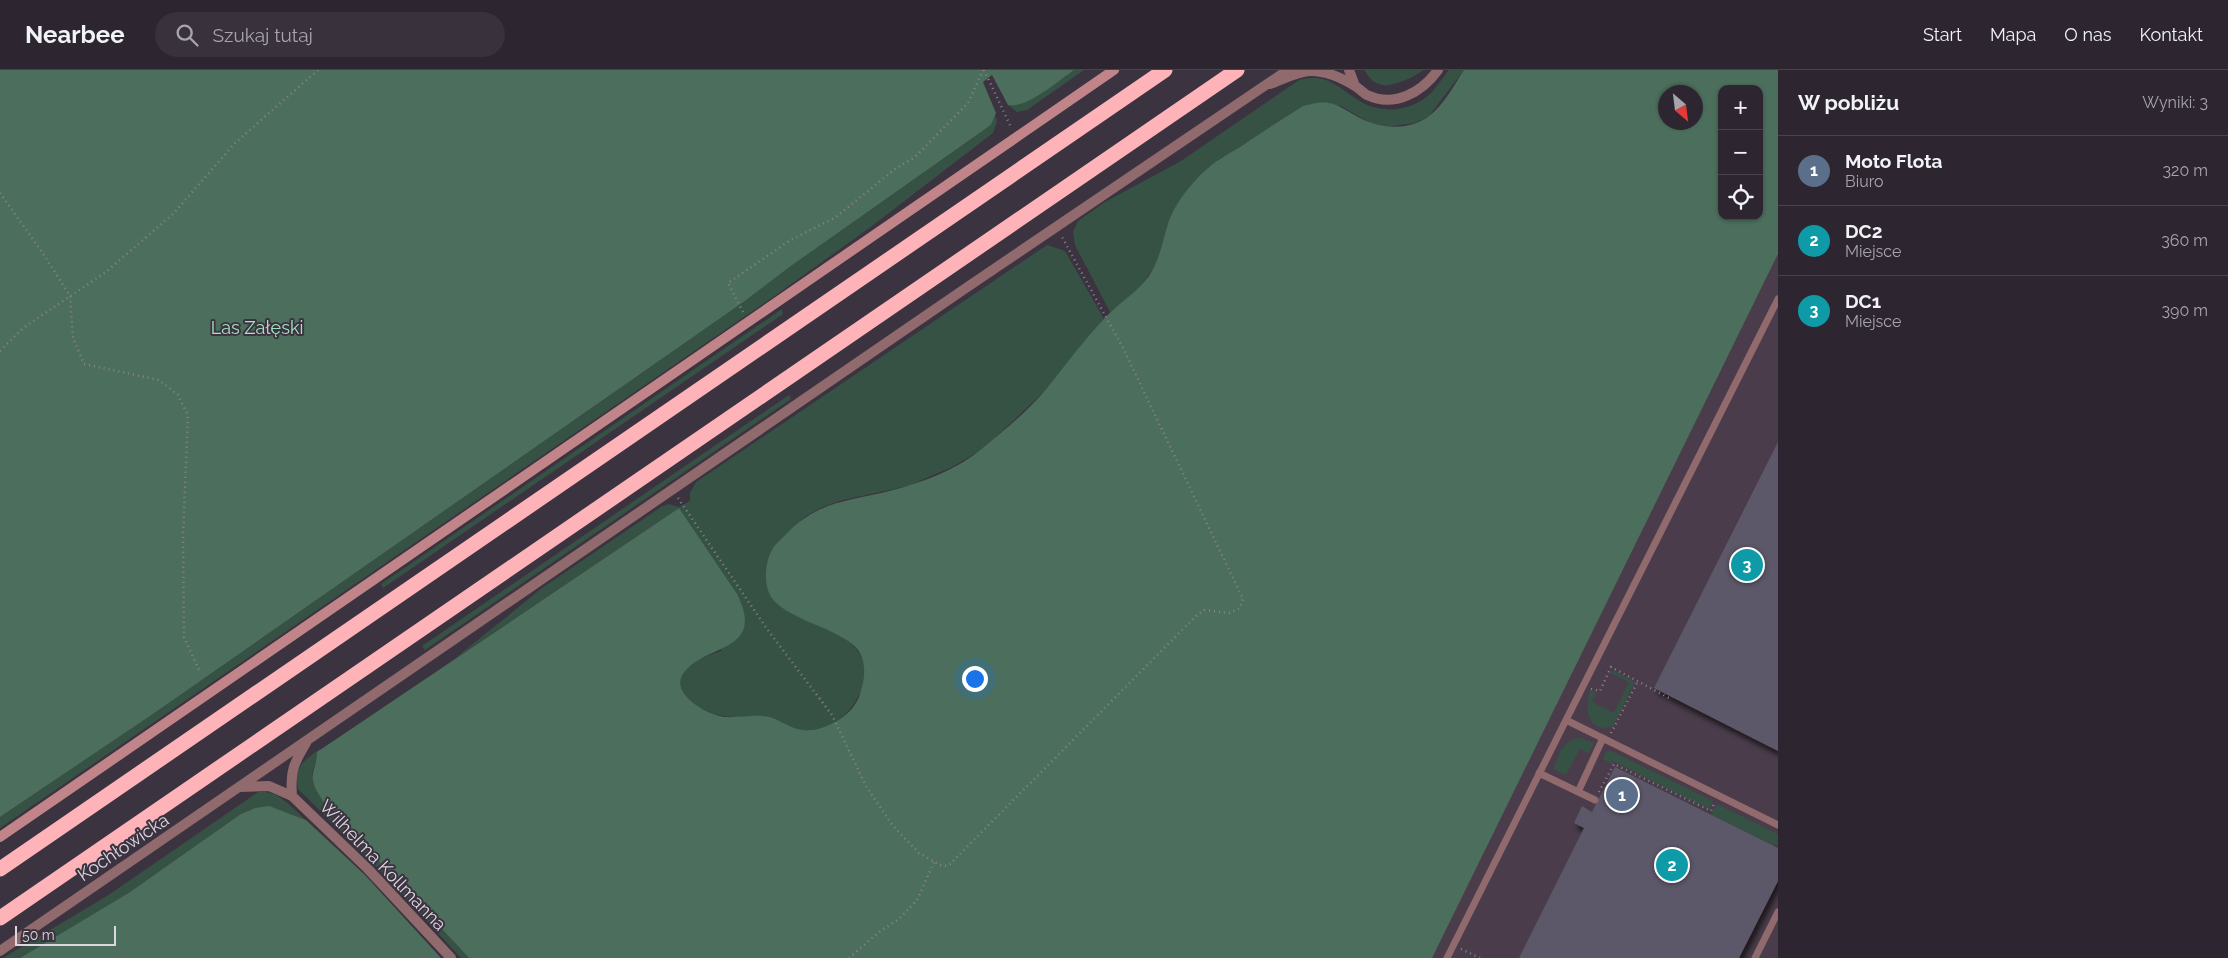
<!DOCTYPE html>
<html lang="pl">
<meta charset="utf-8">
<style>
body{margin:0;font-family:Raleway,sans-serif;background:#39323d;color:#f1f3f6}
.controls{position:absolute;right:15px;top:15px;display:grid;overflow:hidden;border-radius:10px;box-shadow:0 1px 4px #0004}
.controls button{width:45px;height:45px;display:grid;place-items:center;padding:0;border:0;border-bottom:1px solid #48434d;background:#2d2631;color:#f1f3f6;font:25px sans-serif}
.compass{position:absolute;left:1658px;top:15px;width:45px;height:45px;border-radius:50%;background:#2d2631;box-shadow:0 1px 4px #0004;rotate:152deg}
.scale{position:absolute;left:15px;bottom:12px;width:101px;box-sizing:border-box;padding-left:5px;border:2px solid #dcd6df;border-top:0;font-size:14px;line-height:18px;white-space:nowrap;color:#dcd6df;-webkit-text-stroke:4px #3c3341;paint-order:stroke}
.you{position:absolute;left:974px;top:608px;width:18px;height:18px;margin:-12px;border:4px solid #fff;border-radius:50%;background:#1a73e8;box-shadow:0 0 0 8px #1a73e833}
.badge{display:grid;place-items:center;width:32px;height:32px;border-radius:50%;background:#52ccd0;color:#fff;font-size:16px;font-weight:700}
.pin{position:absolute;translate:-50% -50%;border:2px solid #fff;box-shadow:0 1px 5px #0006}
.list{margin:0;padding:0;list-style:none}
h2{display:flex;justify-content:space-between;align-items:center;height:65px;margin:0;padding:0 20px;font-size:21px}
h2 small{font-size:16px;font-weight:400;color:#a7a5ab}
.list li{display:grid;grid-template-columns:32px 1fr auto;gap:15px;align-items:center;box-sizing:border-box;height:70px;padding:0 20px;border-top:1px solid #48434d}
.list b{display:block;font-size:19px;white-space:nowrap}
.list p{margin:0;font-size:16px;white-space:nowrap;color:#a7a5ab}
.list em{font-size:16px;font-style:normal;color:#a7a5ab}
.icon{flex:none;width:28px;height:28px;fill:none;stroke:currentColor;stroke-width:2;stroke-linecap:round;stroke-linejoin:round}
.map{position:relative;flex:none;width:1778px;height:888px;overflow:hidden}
header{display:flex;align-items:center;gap:30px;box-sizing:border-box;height:70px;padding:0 25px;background:#2d2631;border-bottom:1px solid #48434d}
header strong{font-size:24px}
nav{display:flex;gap:28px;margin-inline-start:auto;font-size:18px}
.search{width:350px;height:45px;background:#39323d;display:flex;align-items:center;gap:12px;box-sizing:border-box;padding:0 18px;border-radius:28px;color:#a7a5ab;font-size:19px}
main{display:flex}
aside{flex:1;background:#2d2631}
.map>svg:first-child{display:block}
</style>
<header>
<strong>Nearbee</strong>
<div class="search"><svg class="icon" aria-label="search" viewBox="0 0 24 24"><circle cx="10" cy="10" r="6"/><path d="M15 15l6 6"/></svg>Szukaj tutaj</div>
<nav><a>Start</a><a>Mapa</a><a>O nas</a><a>Kontakt</a></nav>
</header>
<main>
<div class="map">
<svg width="1778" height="888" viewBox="0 0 1778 888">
<defs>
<filter id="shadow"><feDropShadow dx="3" dy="5.5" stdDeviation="2.5" flood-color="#0009"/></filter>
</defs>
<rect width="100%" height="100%" fill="#3c3341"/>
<path fill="#4a3c4a" d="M1778,184V888H1431Z"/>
<path fill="#365244" d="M1074,0H1084L1027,40L1017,42L1008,35C1026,39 1058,11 1074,0Z
M1364,0H1423C1415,7 1393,17 1382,15C1374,14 1368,6 1364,0Z
M1449,0H1464L1429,46L1415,53L1385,57L1372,54L1341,36L1315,33L1303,36L1209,97L1183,127L1166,165L1160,189L1149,205L1136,223L1110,242L1075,175L1073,162L1078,151L1105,132L1181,91L1299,10C1327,3 1336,16 1358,30C1380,45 1413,42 1432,22C1438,15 1443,7 1449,0Z
M995,45L997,51L993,63L872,156L776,225L0,758V747L153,644L745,231L791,196L991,55Z
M1047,175L1065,181L1104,249L1047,319L983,379L952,397L908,416L839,431L823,437L806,446L773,478L787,541C814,552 866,568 865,603C863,635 830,669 797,659C786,656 778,648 766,647C752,645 737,649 724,646C708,644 675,629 681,607C685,593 709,585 721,581L731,517L679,438L453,590L542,518L661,437L669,434L679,437L690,431V423L696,412Z
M782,239L783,244L383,518L381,514Z
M789,325L791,329L425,580L422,576Z
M1613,600L1635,612L1613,656C1589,665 1583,638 1590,621L1596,623L1592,632L1614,643L1629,612L1611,603Z
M1579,667L1594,673L1589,683L1580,679L1566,705L1553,699C1559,684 1562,672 1579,667Z
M320,679L312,704L325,734L469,888H461L376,796L298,719C293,698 304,690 320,679Z
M1611,681L1713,731L1709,739L1613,691L1611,694L1603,689L1606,682Z
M258,722C278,719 292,738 306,750C287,743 268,734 249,740L130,822L20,888H3L107,826Z
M1717,734L1778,764V775L1775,774L1773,776L1711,745Z"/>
<path fill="#4c6e5c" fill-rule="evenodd" d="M0,0H1074C1058,11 1027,39 1008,35L992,5L983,12L996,43L991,55L791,196L745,231L153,644L0,747Z
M1464,0H1778V184L1432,888H469L325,734C319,725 311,714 313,703C315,695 317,690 317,682L679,438L737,524C765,580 712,574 687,599C664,621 706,645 725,647C740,648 754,644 769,647C779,649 788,657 798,659C818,665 848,649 857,631C860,626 861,619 863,613C866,599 864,583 852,574C830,556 785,548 771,527C763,514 765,491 773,478C777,472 785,466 790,460C823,429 853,431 893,420C924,412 960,398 984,377C1006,359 1030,339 1048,317C1066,294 1084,270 1104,249C1118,233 1136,224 1149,206C1160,189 1162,173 1168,154C1174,134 1193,111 1208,98C1217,90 1229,84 1240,77C1261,63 1282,49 1303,36C1333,28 1335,35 1360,48C1381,59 1409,61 1429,46C1444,35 1454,15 1464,0ZM1722,19H1759V146H1722ZM1696,22V52H1666V22Z
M269,736L306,750L365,805L441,888H20L130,822L241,744L255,738Z"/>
<path fill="#5b5869" filter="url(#shadow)" d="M1778,372V681L1654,618Z
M1615,697L1778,778V811L1739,888H1519L1584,758L1574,753L1582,736L1592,742Z"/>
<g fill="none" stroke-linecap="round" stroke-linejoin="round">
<path stroke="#8a838e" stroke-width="2.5" stroke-dasharray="1 4" stroke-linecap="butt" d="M984,0L1011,57
M0,123L44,185L70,226L73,268L84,294L159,310L178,325L188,345L183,466L184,567L199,600
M743,242L728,213L789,171L836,147L895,99L915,87L968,33L983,0
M0,281L23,258L106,202L174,143L235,73L318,0
M678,428L767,559L832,645L866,716L893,756L919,783L940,795L948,796L1195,547L1204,540L1229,543L1240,538L1243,529L1123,278L1062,167
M1591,619L1600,621L1611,597L1669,628
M1611,663L1638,611
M1599,722L1614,694L1711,741L1714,734
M1461,879L1480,888
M849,888L879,862L899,849L917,830L934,792"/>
<path stroke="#906a6c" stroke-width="7" d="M1778,229L1566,650L1778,755
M1539,703L1595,730
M1578,722L1603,668
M1447,888L1566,650
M1755,888L1778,842"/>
<path stroke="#906a6c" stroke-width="10" d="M1349,0L1355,16
M1270,14C1282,10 1298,1 1311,1C1326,1 1342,8 1355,16C1359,18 1363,23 1367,25C1395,38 1422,22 1438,0"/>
<path stroke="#906a6c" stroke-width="10" d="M240,717L269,716L292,726L368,799L451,888
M292,726C290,701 294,693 306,673
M0,881L963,220L1288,0"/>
<path stroke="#c18589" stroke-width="10" d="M0,767L1114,0"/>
<path stroke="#feb3b8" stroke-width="15" d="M0,799L1165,0
M0,848L1237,0"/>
</g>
<g text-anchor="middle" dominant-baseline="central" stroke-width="4" stroke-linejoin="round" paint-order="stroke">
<g font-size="18" fill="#a4e3c2" stroke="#3c3341">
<text x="257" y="257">Las Załęski</text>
</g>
<g font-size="18" fill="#dcd6df" stroke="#3c3341">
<text transform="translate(123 777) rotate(-34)">Kochłowicka</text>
<text transform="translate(383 795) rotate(46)">Wilhelma Kollmanna</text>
</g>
</g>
</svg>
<div class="controls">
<button>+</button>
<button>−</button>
<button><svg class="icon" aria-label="locate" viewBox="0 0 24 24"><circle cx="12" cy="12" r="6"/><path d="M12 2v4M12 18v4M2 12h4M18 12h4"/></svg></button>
</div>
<svg class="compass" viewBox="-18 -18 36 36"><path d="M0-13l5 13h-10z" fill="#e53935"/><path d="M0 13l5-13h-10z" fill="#a7a5ab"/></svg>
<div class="scale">50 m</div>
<div class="you"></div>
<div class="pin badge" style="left:1622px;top:725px;background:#5c6f8a">1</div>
<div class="pin badge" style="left:1672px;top:795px;background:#0f9aa8">2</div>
<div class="pin badge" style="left:1747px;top:495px;background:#0f9aa8">3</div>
</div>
<aside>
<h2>W pobliżu<small>Wyniki: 3</small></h2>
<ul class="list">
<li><span class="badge" style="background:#5c6f8a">1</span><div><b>Moto Flota</b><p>Biuro</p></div><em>320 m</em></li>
<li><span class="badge" style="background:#0f9aa8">2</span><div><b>DC2</b><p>Miejsce</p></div><em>360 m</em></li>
<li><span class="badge" style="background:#0f9aa8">3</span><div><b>DC1</b><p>Miejsce</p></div><em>390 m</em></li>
</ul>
</aside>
</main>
